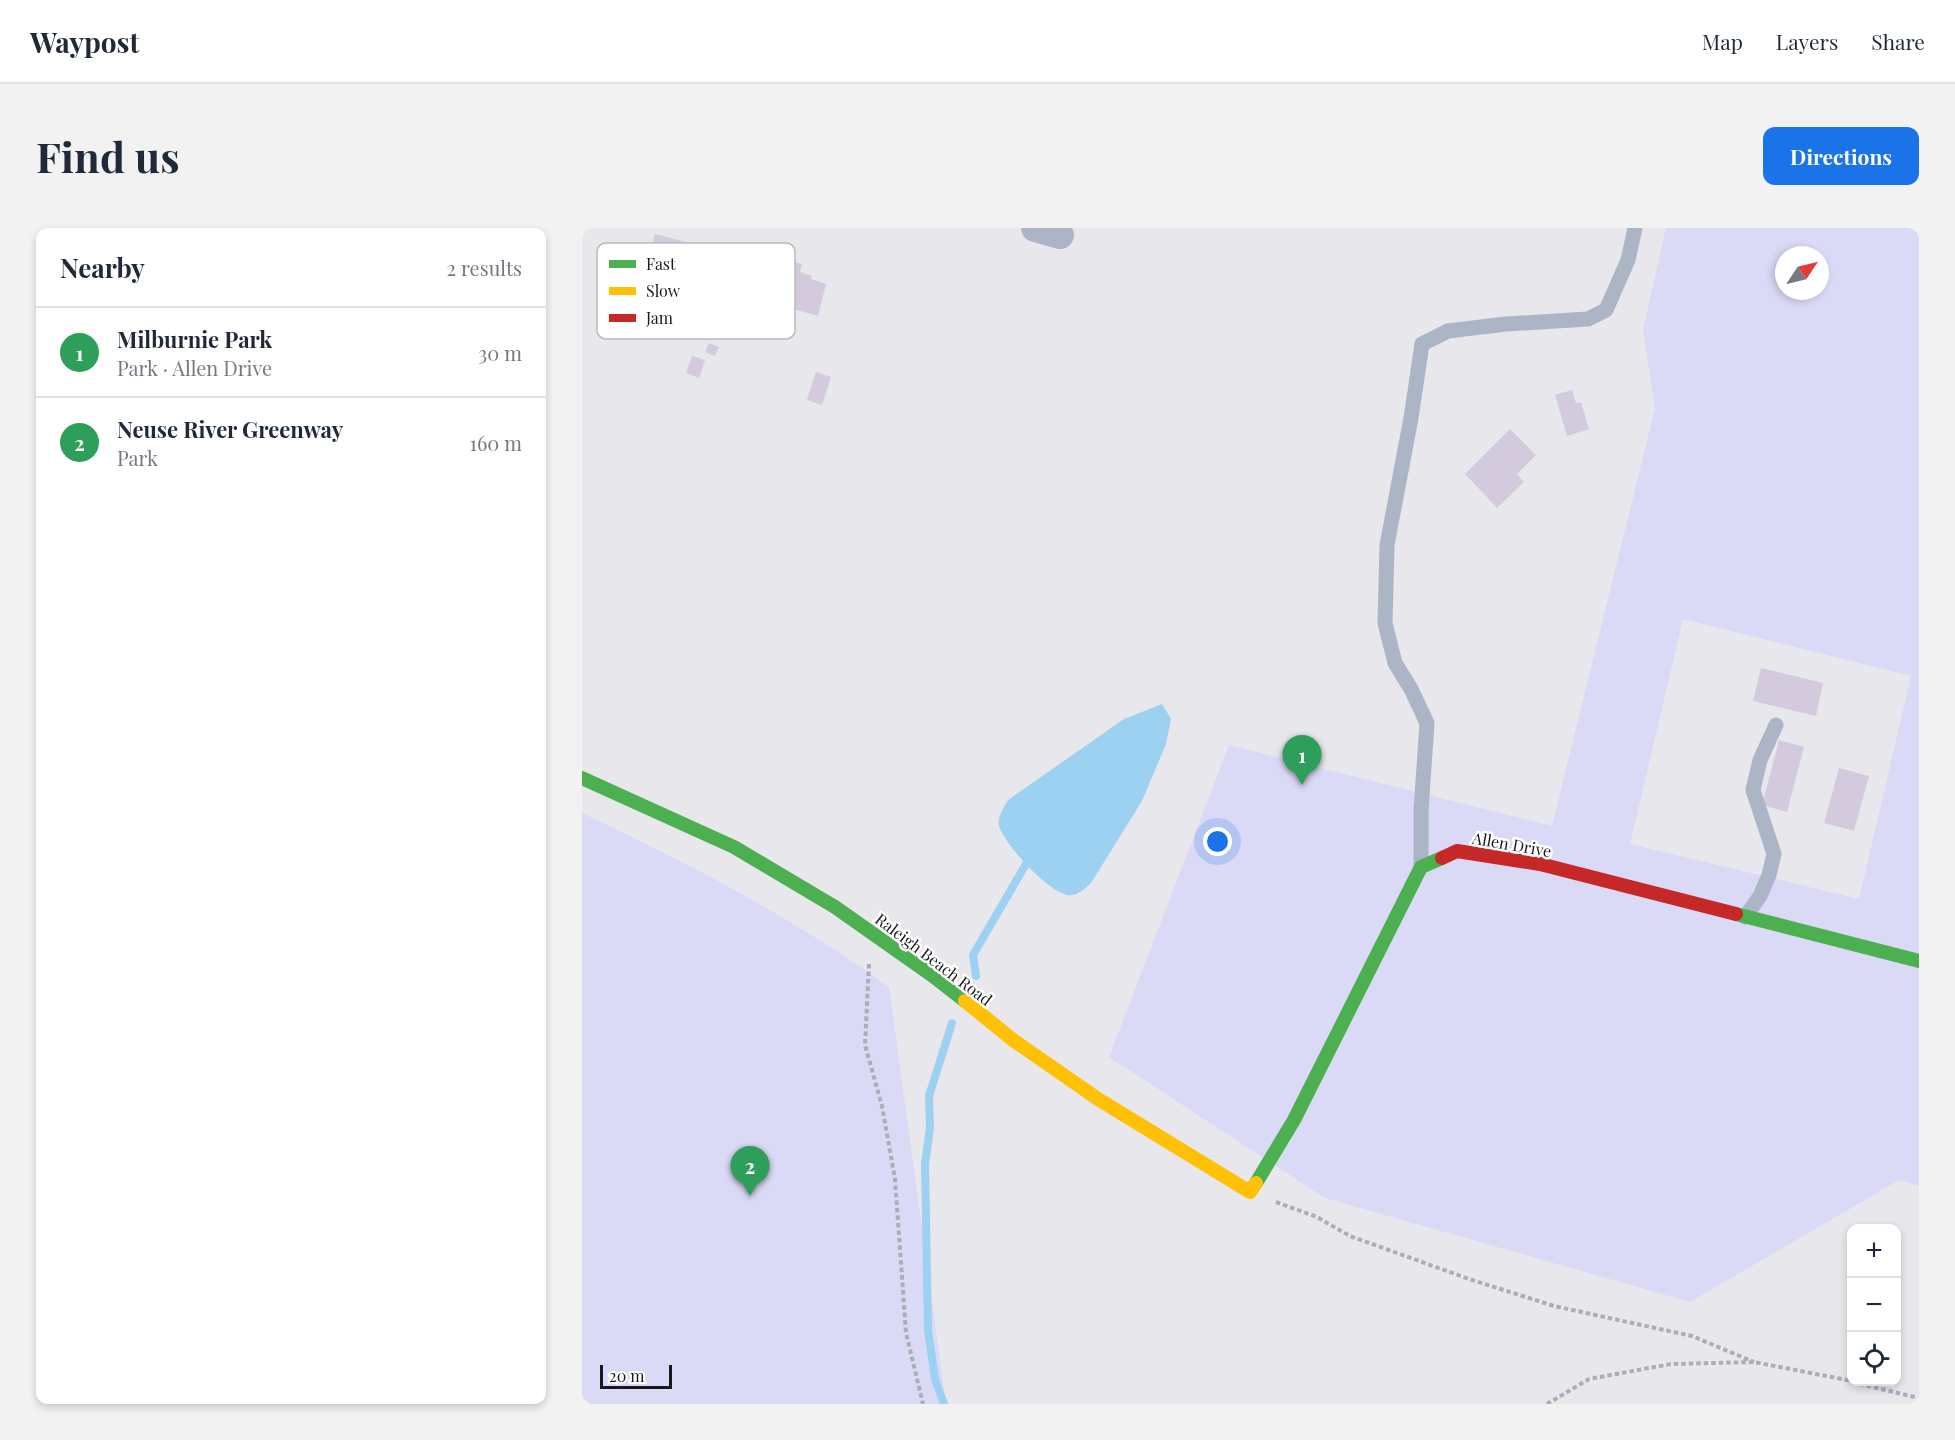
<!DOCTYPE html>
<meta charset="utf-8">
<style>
body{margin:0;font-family:"Playfair Display",serif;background:#f2f2f3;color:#1f2937}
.controls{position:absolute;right:18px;bottom:18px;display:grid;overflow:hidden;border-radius:12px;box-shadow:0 3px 9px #0003}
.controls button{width:54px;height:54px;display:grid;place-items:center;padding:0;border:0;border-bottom:2px solid #e0e1e3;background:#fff;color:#1f2937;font:30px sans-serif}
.compass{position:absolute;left:1193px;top:18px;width:54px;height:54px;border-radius:50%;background:#fff;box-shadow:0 3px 9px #0003;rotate:55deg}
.scale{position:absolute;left:18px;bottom:15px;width:72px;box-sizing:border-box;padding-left:6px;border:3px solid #19191c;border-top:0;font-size:16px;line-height:21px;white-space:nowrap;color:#19191c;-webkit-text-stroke:4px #fff;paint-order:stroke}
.you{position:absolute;left:636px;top:614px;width:21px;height:21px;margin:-15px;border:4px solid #fff;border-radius:50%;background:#1a73e8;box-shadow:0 0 0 9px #1a73e833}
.badge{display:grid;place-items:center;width:39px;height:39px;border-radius:50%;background:#1a73e8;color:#fff;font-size:20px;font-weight:700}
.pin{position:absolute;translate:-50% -50px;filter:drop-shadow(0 2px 3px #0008)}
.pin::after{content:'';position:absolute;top:32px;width:21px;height:18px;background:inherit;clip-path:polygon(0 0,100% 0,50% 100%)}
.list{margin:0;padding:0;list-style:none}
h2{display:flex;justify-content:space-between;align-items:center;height:78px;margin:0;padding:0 24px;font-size:26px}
h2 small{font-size:20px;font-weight:400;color:#747a83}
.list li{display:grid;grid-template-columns:39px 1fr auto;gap:18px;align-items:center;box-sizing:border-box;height:90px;padding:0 24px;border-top:2px solid #e0e1e3}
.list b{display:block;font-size:22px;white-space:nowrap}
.list p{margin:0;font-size:20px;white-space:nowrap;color:#747a83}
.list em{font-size:20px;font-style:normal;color:#747a83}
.icon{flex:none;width:33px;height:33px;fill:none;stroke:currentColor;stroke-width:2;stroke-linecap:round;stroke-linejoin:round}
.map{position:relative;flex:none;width:1337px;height:1176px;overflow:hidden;border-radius:12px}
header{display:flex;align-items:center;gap:36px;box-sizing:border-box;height:84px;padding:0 30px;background:#fff;border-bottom:2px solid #e0e1e3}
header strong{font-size:28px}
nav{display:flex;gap:33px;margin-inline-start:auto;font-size:21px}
.intro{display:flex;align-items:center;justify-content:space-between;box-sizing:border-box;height:144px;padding:0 36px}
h1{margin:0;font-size:42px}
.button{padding:15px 27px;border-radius:12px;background:#1a73e8;color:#fff;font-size:21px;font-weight:700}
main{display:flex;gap:36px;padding:0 36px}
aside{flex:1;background:#fff;border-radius:12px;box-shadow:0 3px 9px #0003}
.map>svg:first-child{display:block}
</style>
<header>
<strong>Waypost</strong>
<nav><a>Map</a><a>Layers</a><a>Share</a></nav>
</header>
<div class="intro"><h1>Find us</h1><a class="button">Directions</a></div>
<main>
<aside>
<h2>Nearby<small>2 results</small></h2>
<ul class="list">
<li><span class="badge" style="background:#2e9e5b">1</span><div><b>Milburnie Park</b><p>Park · Allen Drive</p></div><em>30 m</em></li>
<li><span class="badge" style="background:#2e9e5b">2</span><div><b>Neuse River Greenway</b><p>Park</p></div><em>160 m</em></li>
</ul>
</aside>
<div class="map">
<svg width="1337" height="1176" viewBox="0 0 1337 1176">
<rect width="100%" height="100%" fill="#e7e7ec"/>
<path fill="#dbdaf6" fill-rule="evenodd" d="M1084,0H1337V958L1317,952L1108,1074L743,970L527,829L647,517L970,598L1073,180L1061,102ZM1202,27H1238V63H1202ZM1101,391L1329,448L1277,671L1048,616Z
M0,585C107,635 211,690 307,759L364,1176H0Z"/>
<path fill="#9dd1f2" d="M580,476L589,491L584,516L560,573L509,655C502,661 495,669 485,667C465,663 423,617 417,598C415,588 422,580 426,572L542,491Z"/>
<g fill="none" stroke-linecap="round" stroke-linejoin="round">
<path stroke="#9dd1f2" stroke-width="8" d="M394,748L391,727L444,636L451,629
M362,1176L353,1151L346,1102L343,936L348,900L347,868L370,795"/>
</g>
<path fill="#d3cbdd" d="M73,6L112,16L108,32L116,34L113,50L65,38Z
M193,29L220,36L218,44L230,48L229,51L244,56L236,88L169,69L179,34L191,38Z
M127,115L137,119L133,128L123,124Z
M110,128L123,132L117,150L104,145Z
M234,144L249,149L240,177L225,172Z
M990,162L994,175L999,174L1007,201L985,208L973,167Z
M928,201L954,227L935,246L942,254L915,280L883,246Z
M1179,440L1241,455L1234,488L1171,473Z
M1197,512L1222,519L1205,584L1180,577Z
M1257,540L1287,548L1272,603L1242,595Z"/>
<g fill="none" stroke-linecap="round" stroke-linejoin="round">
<path stroke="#a9aeb8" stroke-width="4" stroke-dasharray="4.5 3" stroke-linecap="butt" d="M287,736L283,817L300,878L313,951L324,1105L341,1176
M694,974L735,989L768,1008L887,1051L972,1078L1110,1108L1172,1134
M1270,1154L1337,1170
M965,1176L1007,1151L1089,1136L1172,1134L1270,1153"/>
<path stroke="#acb5c5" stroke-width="15" d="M839,639V583L845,495L829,461L813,435L803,395L805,317L829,190L840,116L866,103L924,96L1006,91L1024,82L1046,32L1053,0
M1163,689L1178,668L1187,647L1192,626L1171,562L1178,532L1194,497"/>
<path stroke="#acb5c5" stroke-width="28" d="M453,0L478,7"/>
<path stroke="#4caf50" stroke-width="14" d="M0,550L152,619L253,679L351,748L383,773
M1154,686L1337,733
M674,955L712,892L839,639L860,630"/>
<path stroke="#ffc107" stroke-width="14" d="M383,773L431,812L516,871L668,964L674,955"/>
<path stroke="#c62828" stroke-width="14" d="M860,630L875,623L958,636L1154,686"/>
</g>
<g text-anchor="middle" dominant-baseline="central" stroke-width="5" stroke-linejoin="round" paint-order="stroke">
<g font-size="16" fill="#19191c" stroke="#fff">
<text transform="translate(930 616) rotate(10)">Allen Drive</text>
<text transform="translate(352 731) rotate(37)">Raleigh Beach Road</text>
</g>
</g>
<rect x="15" y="15" width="198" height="96" rx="9" fill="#fff" stroke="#bababb" stroke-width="1.5"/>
<rect x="27" y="32" width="27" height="8" fill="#4caf50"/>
<rect x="27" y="59" width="27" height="8" fill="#ffc107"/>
<rect x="27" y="86" width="27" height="8" fill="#c62828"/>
<g font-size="16" fill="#19191c">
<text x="64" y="42">Fast</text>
<text x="64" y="69">Slow</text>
<text x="64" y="96">Jam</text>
</g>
</svg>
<div class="controls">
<button>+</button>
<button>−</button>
<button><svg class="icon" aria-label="locate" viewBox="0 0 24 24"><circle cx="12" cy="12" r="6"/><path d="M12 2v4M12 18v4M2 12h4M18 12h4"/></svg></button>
</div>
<svg class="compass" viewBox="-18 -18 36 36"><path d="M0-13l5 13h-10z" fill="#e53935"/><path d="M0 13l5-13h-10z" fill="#747a83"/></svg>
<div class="scale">20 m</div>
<div class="you"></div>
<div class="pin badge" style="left:720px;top:557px;background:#2e9e5b">1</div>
<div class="pin badge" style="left:168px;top:968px;background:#2e9e5b">2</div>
</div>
</main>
